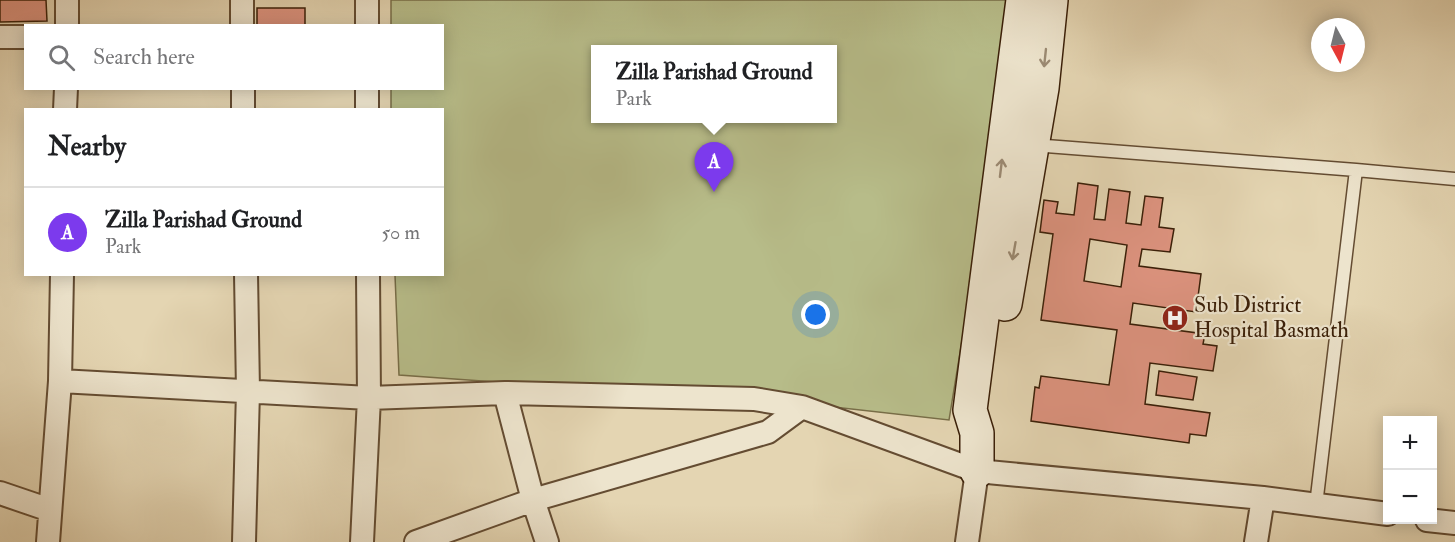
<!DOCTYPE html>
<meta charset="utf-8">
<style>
body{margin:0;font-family:"IM FELL Double Pica",serif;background:#f2f2f2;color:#202124}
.controls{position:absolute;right:18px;bottom:18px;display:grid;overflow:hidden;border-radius:0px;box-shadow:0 3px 15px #0003}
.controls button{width:54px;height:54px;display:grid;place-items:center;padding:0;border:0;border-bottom:2px solid #e0e0e0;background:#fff;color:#202124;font:30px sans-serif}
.compass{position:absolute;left:1311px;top:18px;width:54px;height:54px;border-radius:50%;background:#fff;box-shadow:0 3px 15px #0003;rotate:173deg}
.you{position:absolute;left:816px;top:315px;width:21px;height:21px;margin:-15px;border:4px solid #fff;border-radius:50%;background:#1a73e8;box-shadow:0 0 0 9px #1a73e833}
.badge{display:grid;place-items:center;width:39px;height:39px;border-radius:50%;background:#7c3aed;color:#fff;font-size:20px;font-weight:700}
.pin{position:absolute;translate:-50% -50px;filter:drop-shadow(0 2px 3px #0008)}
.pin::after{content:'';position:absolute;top:32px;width:21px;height:18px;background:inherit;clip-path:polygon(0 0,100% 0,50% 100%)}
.popup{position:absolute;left:591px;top:45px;width:246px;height:78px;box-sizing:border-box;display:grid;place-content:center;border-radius:0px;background:#fff;filter:drop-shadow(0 2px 4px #0005);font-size:20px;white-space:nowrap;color:#757577}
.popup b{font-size:22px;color:#202124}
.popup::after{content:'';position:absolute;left:50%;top:100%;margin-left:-12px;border:12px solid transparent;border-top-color:#fff}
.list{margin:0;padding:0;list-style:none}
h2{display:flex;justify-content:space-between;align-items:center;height:78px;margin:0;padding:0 24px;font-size:26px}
h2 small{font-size:20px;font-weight:400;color:#757577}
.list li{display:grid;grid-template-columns:39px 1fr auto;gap:18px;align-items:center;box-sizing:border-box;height:90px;padding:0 24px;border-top:2px solid #e0e0e0}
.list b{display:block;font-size:22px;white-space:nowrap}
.list p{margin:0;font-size:20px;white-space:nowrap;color:#757577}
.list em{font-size:20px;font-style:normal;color:#757577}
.icon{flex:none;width:33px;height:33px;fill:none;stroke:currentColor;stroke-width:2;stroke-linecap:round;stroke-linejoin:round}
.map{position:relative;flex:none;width:1455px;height:542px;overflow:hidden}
.search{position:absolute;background:#fff;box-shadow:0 3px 15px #0003;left:24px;top:24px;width:420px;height:66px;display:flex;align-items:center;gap:15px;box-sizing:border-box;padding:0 21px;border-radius:0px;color:#757577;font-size:22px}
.panel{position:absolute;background:#fff;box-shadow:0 3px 15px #0003;left:24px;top:108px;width:420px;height:168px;border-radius:0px}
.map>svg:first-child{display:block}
</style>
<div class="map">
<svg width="1455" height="542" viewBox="0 0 1455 542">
<rect width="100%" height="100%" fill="#e4d5b2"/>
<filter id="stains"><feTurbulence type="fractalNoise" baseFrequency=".00333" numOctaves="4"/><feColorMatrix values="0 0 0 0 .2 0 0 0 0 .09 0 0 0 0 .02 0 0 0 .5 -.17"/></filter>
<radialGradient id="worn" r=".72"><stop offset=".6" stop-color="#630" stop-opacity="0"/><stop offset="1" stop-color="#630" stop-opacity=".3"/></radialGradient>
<path fill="#b7bc89" stroke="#786e48" stroke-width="1.5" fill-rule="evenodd" d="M391,0H1013L1008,59L949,420L807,404L399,375L395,275L442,274V110H391V89L442,88V26L391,25ZM596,50H832V118H596Z"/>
<path fill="#dd937f" stroke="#3a1f08" stroke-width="1.5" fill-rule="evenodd" d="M0,0H46L47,21L0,22Z
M257,8H305V26H257Z
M1078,183L1098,186L1094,219L1105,220L1109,189L1130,192L1126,223L1141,225L1145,196L1163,198L1159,227L1174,229L1170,252L1142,249L1139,266L1201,274L1196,312L1133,303L1130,324L1205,334L1203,344L1217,346L1213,371L1150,363L1145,404L1210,413L1206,436L1190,434L1189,443L1031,421L1035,387L1039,388L1041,376L1109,385L1117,330L1041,320L1053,234L1040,232L1044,200L1058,202L1056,213L1074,215ZM1090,239L1127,245L1121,287L1084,281Z
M1159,371L1197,377L1193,400L1156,395Z"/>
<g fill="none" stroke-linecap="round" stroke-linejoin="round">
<defs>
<path id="lane" d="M1033,145L1356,170L1316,505
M1356,170L1455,179"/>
<path id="street" d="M67,0V26
M242,0V26
M367,0V26
M0,37H26
M243,88V110
M367,88V110
M65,110L66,88
M60,381L369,398L505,393L754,399L802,407
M505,393L533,500L547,542
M0,493L50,510
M1427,520L1455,523
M48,542L60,381L62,274
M244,542L248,391L246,274
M362,542L369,398L368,274
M416,542L533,500L768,432L802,407L977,471L1263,498L1388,514
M967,542L977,471
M1256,542L1263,498"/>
<path id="secondary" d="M1005,304L1042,88L1051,0
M977,471V433L970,410L1023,0"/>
</defs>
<use href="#lane" stroke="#644c32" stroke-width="15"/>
<use href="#street" stroke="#644c32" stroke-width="26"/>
<use href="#secondary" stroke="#3a1f08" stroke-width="36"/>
<use href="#lane" stroke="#ede4cd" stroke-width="12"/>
<use href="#street" stroke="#ede4cd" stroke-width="22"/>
<use href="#secondary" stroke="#ede4cd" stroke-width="33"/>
</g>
<defs><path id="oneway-shaft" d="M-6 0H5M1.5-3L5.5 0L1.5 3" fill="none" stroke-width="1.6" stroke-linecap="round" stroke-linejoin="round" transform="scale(1.5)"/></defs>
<g stroke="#9c8b74">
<use href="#oneway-shaft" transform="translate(1045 58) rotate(96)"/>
<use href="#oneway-shaft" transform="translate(1001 168) rotate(-83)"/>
<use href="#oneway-shaft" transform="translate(1014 251) rotate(100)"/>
</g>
<defs>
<symbol id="hospital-disc" viewBox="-11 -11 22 22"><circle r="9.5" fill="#8f2418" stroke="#ede4cd"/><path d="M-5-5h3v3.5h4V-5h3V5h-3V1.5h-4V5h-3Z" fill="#fff"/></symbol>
</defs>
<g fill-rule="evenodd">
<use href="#hospital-disc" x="1160" y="303" width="30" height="30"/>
</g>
<g text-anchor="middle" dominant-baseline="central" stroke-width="4.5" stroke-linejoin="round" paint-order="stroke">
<g font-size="22" fill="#3a1f08" stroke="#ede4cd" text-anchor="start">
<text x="1194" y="305">Sub District<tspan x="1194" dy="25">Hospital Basmath</tspan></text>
</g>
</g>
<rect width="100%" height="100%" filter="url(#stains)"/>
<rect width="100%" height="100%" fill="url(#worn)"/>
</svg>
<div class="controls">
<button>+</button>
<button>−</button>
</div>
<svg class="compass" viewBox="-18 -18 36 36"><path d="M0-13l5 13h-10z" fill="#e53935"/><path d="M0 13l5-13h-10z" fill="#757577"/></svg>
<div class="you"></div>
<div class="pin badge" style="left:714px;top:192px">A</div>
<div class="popup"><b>Zilla Parishad Ground</b>Park</div>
<div class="search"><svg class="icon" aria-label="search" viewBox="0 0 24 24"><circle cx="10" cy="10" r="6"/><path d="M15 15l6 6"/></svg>Search here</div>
<section class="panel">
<h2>Nearby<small></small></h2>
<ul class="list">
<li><span class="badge">A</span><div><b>Zilla Parishad Ground</b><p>Park</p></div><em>50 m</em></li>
</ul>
</section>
</div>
